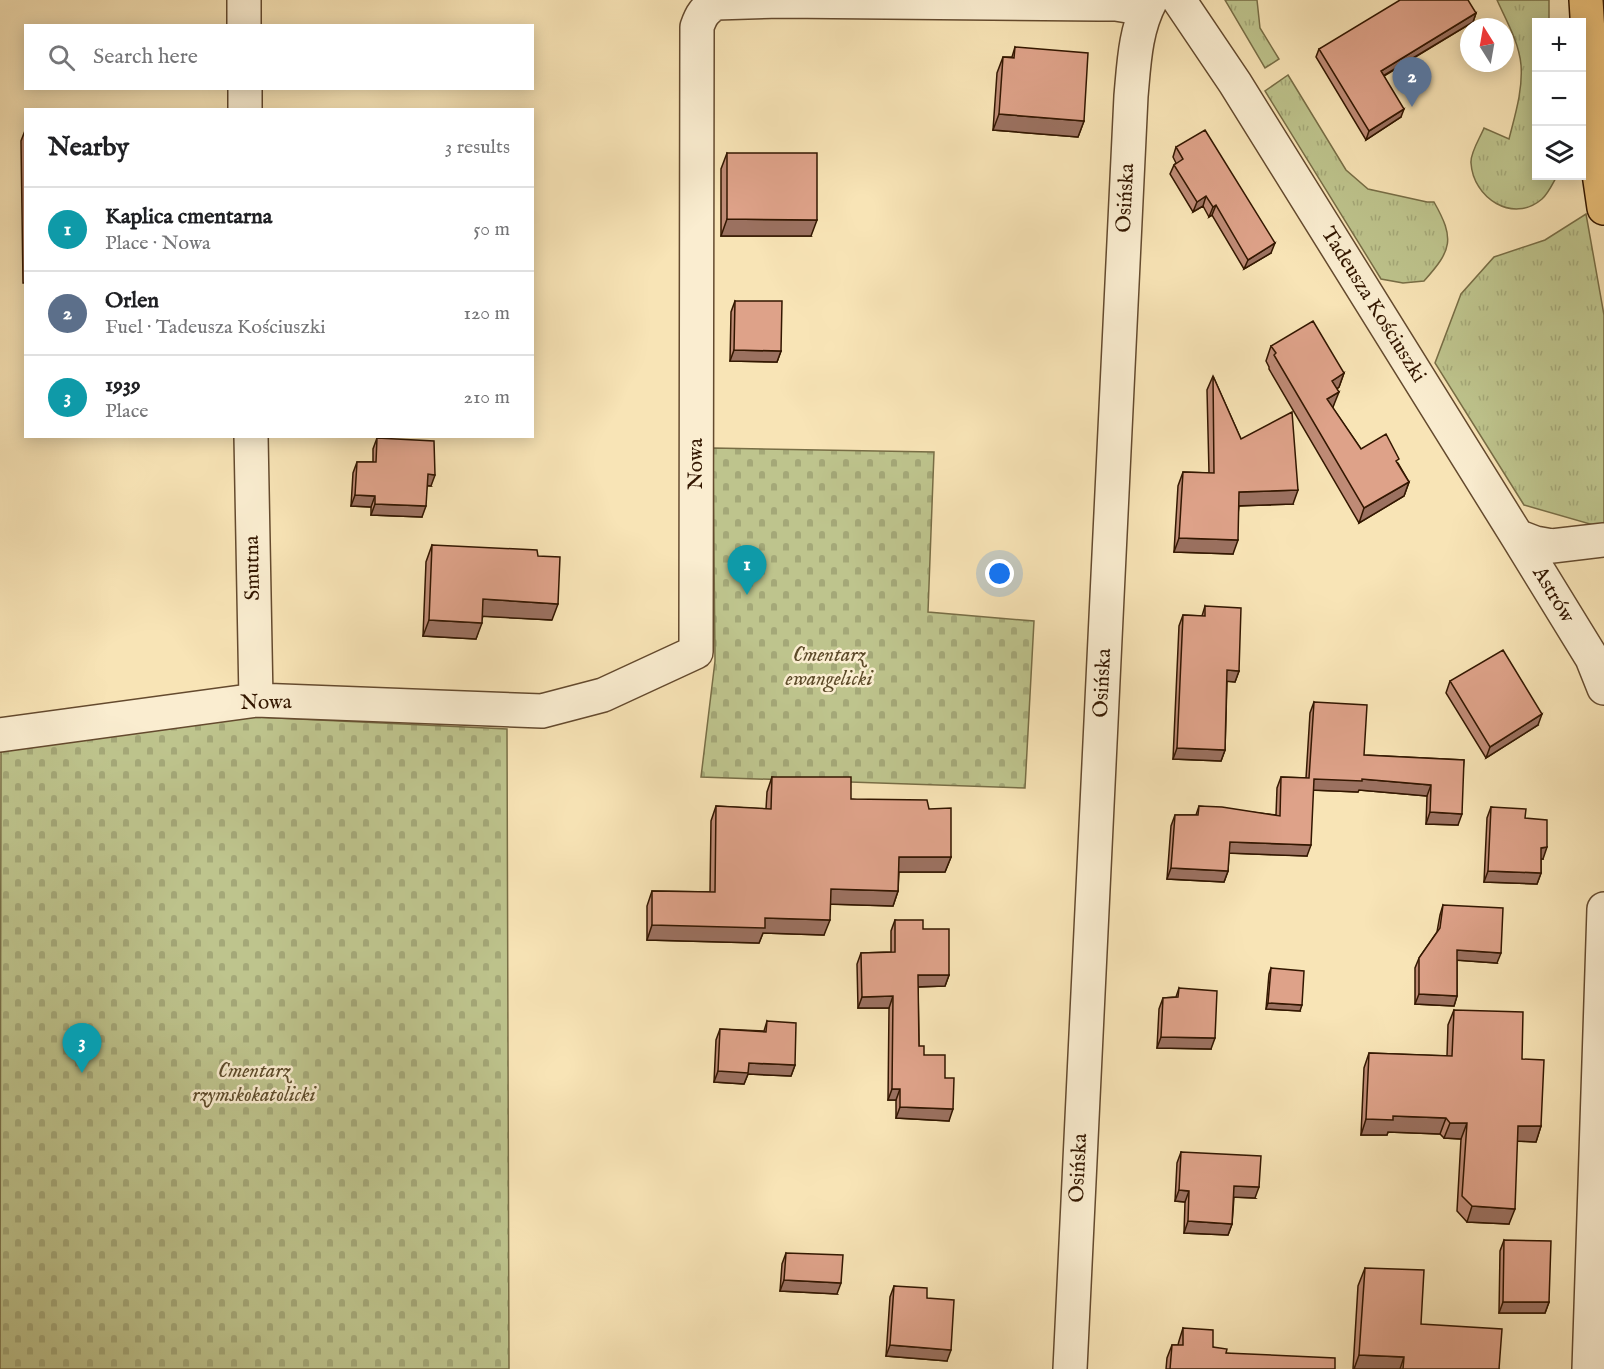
<!DOCTYPE html>
<meta charset="utf-8">
<style>
body{margin:0;font-family:"IM FELL English",serif;background:#f2f2f2;color:#202124}
.controls{position:absolute;right:18px;top:18px;display:grid;overflow:hidden;border-radius:0px;box-shadow:0 3px 15px #0003}
.controls button{width:54px;height:54px;display:grid;place-items:center;padding:0;border:0;border-bottom:2px solid #e0e0e0;background:#fff;color:#202124;font:30px sans-serif}
.compass{position:absolute;left:1460px;top:18px;width:54px;height:54px;border-radius:50%;background:#fff;box-shadow:0 3px 15px #0003;rotate:349deg}
.you{position:absolute;left:1000px;top:574px;width:21px;height:21px;margin:-15px;border:4px solid #fff;border-radius:50%;background:#1a73e8;box-shadow:0 0 0 9px #1a73e833}
.badge{display:grid;place-items:center;width:39px;height:39px;border-radius:50%;background:#0b8043;color:#fff;font-size:20px;font-weight:700}
.pin{position:absolute;translate:-50% -50px;filter:drop-shadow(0 2px 3px #0008)}
.pin::after{content:'';position:absolute;top:32px;width:21px;height:18px;background:inherit;clip-path:polygon(0 0,100% 0,50% 100%)}
.list{margin:0;padding:0;list-style:none}
h2{display:flex;justify-content:space-between;align-items:center;height:78px;margin:0;padding:0 24px;font-size:26px}
h2 small{font-size:20px;font-weight:400;color:#757577}
.list li{display:grid;grid-template-columns:39px 1fr auto;gap:18px;align-items:center;box-sizing:border-box;height:84px;padding:0 24px;border-top:2px solid #e0e0e0}
.list b{display:block;font-size:22px;white-space:nowrap}
.list p{margin:0;font-size:20px;white-space:nowrap;color:#757577}
.list em{font-size:20px;font-style:normal;color:#757577}
.icon{flex:none;width:33px;height:33px;fill:none;stroke:currentColor;stroke-width:2;stroke-linecap:round;stroke-linejoin:round}
.map{position:relative;flex:none;width:1604px;height:1369px;overflow:hidden}
.search{position:absolute;background:#fff;box-shadow:0 3px 15px #0003;left:24px;top:24px;width:510px;height:66px;display:flex;align-items:center;gap:15px;box-sizing:border-box;padding:0 21px;border-radius:0px;color:#757577;font-size:22px}
.panel{position:absolute;background:#fff;box-shadow:0 3px 15px #0003;left:24px;top:108px;width:510px;height:330px;border-radius:0px}
.map>svg:first-child{display:block}
</style>
<div class="map">
<svg width="1604" height="1369" viewBox="0 0 1604 1369">
<defs>
<pattern id="grass-tufts" width="24" height="20" patternUnits="userSpaceOnUse" patternTransform="scale(1.5)"><rect width="24" height="20" fill="#bec48d"/><path d="M3 7l-1-3M5 7V3M7 7l1-3M15 17l-1-3M17 17v-4M19 17l1-3" fill="none" stroke="#a4a878"/></pattern>
<pattern id="cemetery-stones" width="16" height="16" patternUnits="userSpaceOnUse" patternTransform="scale(1.5)"><rect width="16" height="16" fill="#bec48d"/><path d="M2 7V4a2 2 0 0 1 4 0v3zM10 15v-3a2 2 0 0 1 4 0v3z" fill="#a4a878"/></pattern>
</defs>
<rect width="100%" height="100%" fill="#f8e4b6"/>
<filter id="stains"><feTurbulence type="fractalNoise" baseFrequency=".00333" numOctaves="4"/><feColorMatrix values="0 0 0 0 .2 0 0 0 0 .09 0 0 0 0 .02 0 0 0 .5 -.17"/></filter>
<radialGradient id="worn" r=".72"><stop offset=".6" stop-color="#630" stop-opacity="0"/><stop offset="1" stop-color="#630" stop-opacity=".3"/></radialGradient>
<path fill="url(#grass-tufts)" stroke="#786e46" stroke-width="1.5" d="M1225,0H1257L1260,28L1279,59L1265,68Z
M1497,0H1549V22H1536V176H1557C1553,183 1548,194 1542,199C1513,224 1473,198 1471,163C1470,153 1480,138 1484,128L1509,139C1515,115 1523,90 1521,65C1519,42 1506,20 1497,0Z
M1288,75L1346,170L1368,189L1427,202H1434C1455,239 1452,250 1424,281L1403,283L1381,279L1265,91Z
M1586,214L1604,315V528L1524,505L1435,363L1461,294L1494,257L1545,240Z"/>
<path fill="url(#cemetery-stones)" stroke="#786e46" stroke-width="1.5" d="M713,448L934,452L928,612L1034,621L1025,788L701,777L715,661Z
M256,717L507,729L509,1369H0L1,745Z"/>
<g fill="none" stroke-linecap="round" stroke-linejoin="round">
<defs>
<path id="minor" d="M244,0V26
M1179,0L1235,83L1517,536L1592,658L1604,688
M245,88V110
M251,436L256,700
M1517,536L1535,543L1552,546L1604,540
M0,735L256,700L542,711L603,695L696,652L697,27C701,15 705,9 716,3L781,1L1099,4H1116L1146,9
M1070,1369L1131,96C1134,63 1135,30 1151,0
M1589,1369L1604,909"/>
<path id="major" d="M1586,0L1595,146L1604,208"/>
</defs>
<use href="#minor" stroke="#644a2e" stroke-width="36"/>
<use href="#major" stroke="#331700" stroke-width="36"/>
<use href="#minor" stroke="#faedd0" stroke-width="33"/>
<use href="#major" stroke="#ecc27b" stroke-width="33"/>
</g>
<path fill="#bf8b76" stroke="#331700" stroke-width="1.5" d="M1476,13L1473,22L1384,76L1401,117L1366,140L1316,57L1319,49Z
M1015,47L1084,121L1078,137L993,130L997,73L1003,57H1012Z
M26,128V283H23L21,141Z
M1176,147L1271,253L1244,269L1212,215L1209,217L1203,206L1193,212L1170,174L1174,165L1176,163L1173,157Z
M727,153L811,236H721V169Z
M735,301L781,351L777,362L730,361L731,312Z
M1271,346L1344,373L1339,387L1337,389L1333,407H1332L1361,449L1398,463L1409,482L1404,496L1359,523L1269,369V367L1266,361Z
M1213,376L1241,439L1293,504L1239,506L1233,554L1174,552L1178,486L1183,472L1209,473L1207,390Z
M377,438L431,486H427L422,517L371,515V507L351,506L353,473L357,462H373V449Z
M432,545L552,620L483,616L476,639L423,636L426,562Z
M1205,606L1239,671L1235,682L1227,681L1225,750L1221,761L1173,759L1179,626L1183,615L1202,616Z
M1450,681L1538,725L1486,758L1446,693Z
M1314,702L1364,755L1464,760L1458,825L1426,824L1427,796L1359,790L1358,792L1313,790L1307,856L1229,853L1228,871L1224,882L1167,879L1171,826L1175,815H1196L1199,806L1276,815L1277,788L1281,777L1306,778L1310,713Z
M772,777L851,799L929,809L951,857L945,872H899L898,891L893,906L830,904L824,935L763,933L759,943L647,940V906L652,891L710,892L711,821L716,806L766,809L767,792Z
M1491,807L1525,818L1543,859H1541V873L1537,884L1484,882L1487,818Z
M1443,905L1497,963L1457,960V996L1454,1006L1415,1004V968L1419,958L1437,932L1440,915Z
M895,920L923,929L949,975L945,986L918,987L919,1046L924,1055L945,1078L949,1121L896,1118V1100H888L889,1008H858L857,964L861,953L891,952V931Z
M1271,968L1300,1011L1266,1009L1269,974Z
M1179,988L1211,1049L1157,1048L1159,1009L1163,998L1176,997Z
M1454,1010L1522,1059L1541,1126L1536,1142L1517,1141L1509,1224L1467,1222L1457,1211L1461,1139L1444,1138L1440,1134L1388,1132L1387,1135H1361L1364,1068L1369,1053L1447,1056L1448,1025Z
M767,1021L795,1065L791,1076L748,1074L744,1084L714,1082L716,1040L720,1029L764,1031Z
M1181,1152L1255,1198L1234,1197L1232,1224L1228,1235L1184,1233L1185,1202L1175,1201L1177,1163Z
M1504,1240L1549,1302L1545,1313H1499L1500,1251Z
M786,1253L837,1294L780,1291L782,1264Z
M1365,1268L1421,1324L1499,1369H1353L1358,1286Z
M894,1286L927,1298L947,1361L886,1356L890,1297Z
M1183,1328L1213,1347L1226,1353L1335,1369H1166L1167,1358L1172,1345H1178L1179,1341Z"/>
<path fill="#9b7160" stroke="#331700" stroke-width="1.5" d="M1476,13L1473,22L1378,79L1381,71Z
M1404,109L1401,117L1366,140L1369,131Z
M999,114L1084,121L1078,137L993,130Z
M1206,196L1203,206L1193,212L1197,202Z
M1216,205L1212,215L1209,217L1213,207Z
M727,219L817,220L811,236H721Z
M1275,243L1271,253L1244,269L1248,260Z
M734,350L781,351L777,362L730,361Z
M1344,373L1339,387L1327,396L1332,381Z
M1339,392L1333,407L1321,414L1327,399Z
M428,474L435,475L431,486L424,485Z
M1409,482L1404,496L1359,523L1364,508Z
M1298,490L1293,504L1234,506L1239,492Z
M355,495L375,496L371,507L351,506Z
M375,504L426,506L422,517L371,515Z
M1179,538L1238,540L1233,554L1174,552Z
M483,599L558,604L552,620L477,616Z
M429,620L482,623L476,639L423,636Z
M1227,670L1239,671L1235,682L1223,681Z
M1542,714L1538,725L1486,758L1490,747Z
M1177,748L1225,750L1221,761L1173,759Z
M1314,779H1362L1431,785L1427,796L1359,790L1358,792L1310,790Z
M1430,812L1462,814L1458,825L1426,824Z
M1230,842L1311,845L1307,856L1226,853Z
M1547,847L1543,859H1537L1541,848Z
M899,857H951L945,872H894Z
M1171,868L1228,871L1224,882L1167,879Z
M1488,871L1541,873L1537,884L1484,882Z
M831,889L898,891L893,906L825,904Z
M765,918L830,920L824,935L763,933L759,943L647,940L652,925Z
M1457,950L1501,953L1497,963L1454,960Z
M918,975H949L945,986L914,987Z
M1419,994L1457,996L1454,1006L1415,1004Z
M893,996L889,1008H858L862,997Z
M1268,1003L1302,1005L1300,1011L1266,1009Z
M1161,1037L1215,1038L1211,1049L1157,1048Z
M749,1063L795,1065L791,1076L748,1074L744,1084L714,1082L718,1071Z
M892,1089H900L896,1100H888Z
M900,1107L953,1109L949,1121L896,1118Z
M1393,1116L1446,1118L1440,1134L1388,1132L1387,1135H1361L1366,1119Z
M1450,1123H1467L1461,1139L1444,1138Z
M1518,1126H1541L1536,1142L1512,1141Z
M1234,1186L1259,1187L1255,1198L1230,1197Z
M1179,1190L1189,1191L1185,1202L1175,1201Z
M1472,1206L1515,1209L1509,1224L1467,1222Z
M1188,1221L1232,1224L1228,1235L1184,1233Z
M784,1280L841,1283L837,1294L780,1291Z
M1503,1302H1549L1545,1313H1499Z
M890,1345L951,1350L947,1361L886,1356Z
M1359,1355L1404,1357L1400,1369H1354Z"/>
<path fill="#dea289" stroke="#331700" stroke-width="1.5" d="M1400,0H1468L1476,13L1381,71L1404,109L1369,131L1319,49Z
M1015,47L1088,53L1084,121L999,114L1003,57L1014,58Z
M1205,130L1275,243L1248,260L1216,205L1213,207L1206,196L1197,202L1174,165L1183,159L1176,147Z
M727,153H817V220L727,219Z
M735,301H782L781,351L734,350Z
M1313,321L1344,373L1332,381L1339,392L1327,399L1361,449L1386,434L1399,459L1396,461L1409,482L1364,508L1274,355L1276,353L1271,346Z
M1213,376L1241,439L1292,412L1298,490L1239,492L1238,540L1179,538L1183,472L1214,473Z
M377,438L434,441L435,475L428,474L426,506L375,504V496L355,495L357,462H376Z
M432,545L537,550L538,556L560,557L558,604L483,599L482,623L429,620Z
M1205,606L1241,608L1239,671L1227,670L1225,750L1177,748L1183,615L1205,616Z
M1503,650L1542,714L1490,747L1450,681Z
M1314,702L1367,705L1364,755L1464,760L1462,814L1430,812L1431,785L1362,779V781L1314,779L1311,845L1230,842L1228,871L1171,868L1175,815H1198L1199,806L1222,807L1280,816L1281,777L1309,778Z
M772,777H851V799L927,800L929,809L951,808V857H899L898,891L831,889L830,920L765,918V928L652,925V891L715,892L716,806L771,809Z
M1491,807L1526,809L1525,818L1547,820V847L1541,848V873L1488,871Z
M1443,905L1503,908L1501,953L1457,950V996L1419,994V958L1440,928Z
M895,920H923V929H949V975H918L919,1046H924V1055H945V1078H954L953,1109L900,1107V1089H892L893,996L862,997L861,953L895,952Z
M1271,968L1304,971L1302,1005L1268,1003Z
M1179,988L1217,991L1215,1038L1161,1037L1163,998L1178,997Z
M1454,1010L1523,1012L1522,1059L1544,1060L1541,1126H1518L1515,1209L1472,1206L1462,1196L1467,1123H1450L1446,1118L1393,1116V1120L1366,1119L1369,1053L1452,1056Z
M767,1021L796,1023L795,1065L749,1063L748,1073L718,1071L720,1029L766,1032Z
M1181,1152L1261,1156L1259,1187L1234,1186L1232,1224L1188,1221L1189,1191L1179,1190Z
M1504,1240L1551,1241L1549,1302H1503Z
M786,1253L843,1255L841,1283L784,1280Z
M1365,1268L1424,1270L1421,1324L1502,1329L1499,1369H1403L1404,1357L1359,1355Z
M894,1286L927,1288V1298L954,1300L951,1350L890,1345Z
M1183,1328L1213,1330V1347L1227,1349L1226,1353L1335,1358V1369H1170L1172,1345H1183Z"/>
<g text-anchor="middle" dominant-baseline="central" stroke-width="5" stroke-linejoin="round" paint-order="stroke">
<g font-size="21" fill="#331700" stroke="#faedd0">
<text transform="translate(1126 198) rotate(-87)">Osińska</text>
<text transform="translate(1373 305) rotate(58)">Tadeusza Kościuszki</text>
<text transform="translate(696 464) rotate(-90)">Nowa</text>
<text transform="translate(253 568) rotate(-91)">Smutna</text>
<text transform="translate(1553 595) rotate(59)">Astrów</text>
<text transform="translate(1103 683) rotate(-87)">Osińska</text>
<text transform="translate(266 703) rotate(-1)">Nowa</text>
<text transform="translate(1079 1168) rotate(-87)">Osińska</text>
</g>
<g font-size="21" font-style="italic" fill="#5d4b2a" stroke="#faedd0">
<text x="829" y="655">Cmentarz<tspan x="829" dy="24">ewangelicki</tspan></text>
<text x="254" y="1071">Cmentarz<tspan x="254" dy="24">rzymskokatolicki</tspan></text>
</g>
</g>
<rect width="100%" height="100%" filter="url(#stains)"/>
<rect width="100%" height="100%" fill="url(#worn)"/>
</svg>
<div class="controls">
<button>+</button>
<button>−</button>
<button><svg class="icon" aria-label="layers" viewBox="0 0 24 24"><path d="M12 4l9 5-9 5-9-5zM3 14l9 5 9-5"/></svg></button>
</div>
<svg class="compass" viewBox="-18 -18 36 36"><path d="M0-13l5 13h-10z" fill="#e53935"/><path d="M0 13l5-13h-10z" fill="#757577"/></svg>
<div class="you"></div>
<div class="pin badge" style="left:747px;top:595px;background:#0f9aa8">1</div>
<div class="pin badge" style="left:1412px;top:107px;background:#5c6f8a">2</div>
<div class="pin badge" style="left:82px;top:1073px;background:#0f9aa8">3</div>
<div class="search"><svg class="icon" aria-label="search" viewBox="0 0 24 24"><circle cx="10" cy="10" r="6"/><path d="M15 15l6 6"/></svg>Search here</div>
<section class="panel">
<h2>Nearby<small>3 results</small></h2>
<ul class="list">
<li><span class="badge" style="background:#0f9aa8">1</span><div><b>Kaplica cmentarna</b><p>Place · Nowa</p></div><em>50 m</em></li>
<li><span class="badge" style="background:#5c6f8a">2</span><div><b>Orlen</b><p>Fuel · Tadeusza Kościuszki</p></div><em>120 m</em></li>
<li><span class="badge" style="background:#0f9aa8">3</span><div><b>1939</b><p>Place</p></div><em>210 m</em></li>
</ul>
</section>
</div>
